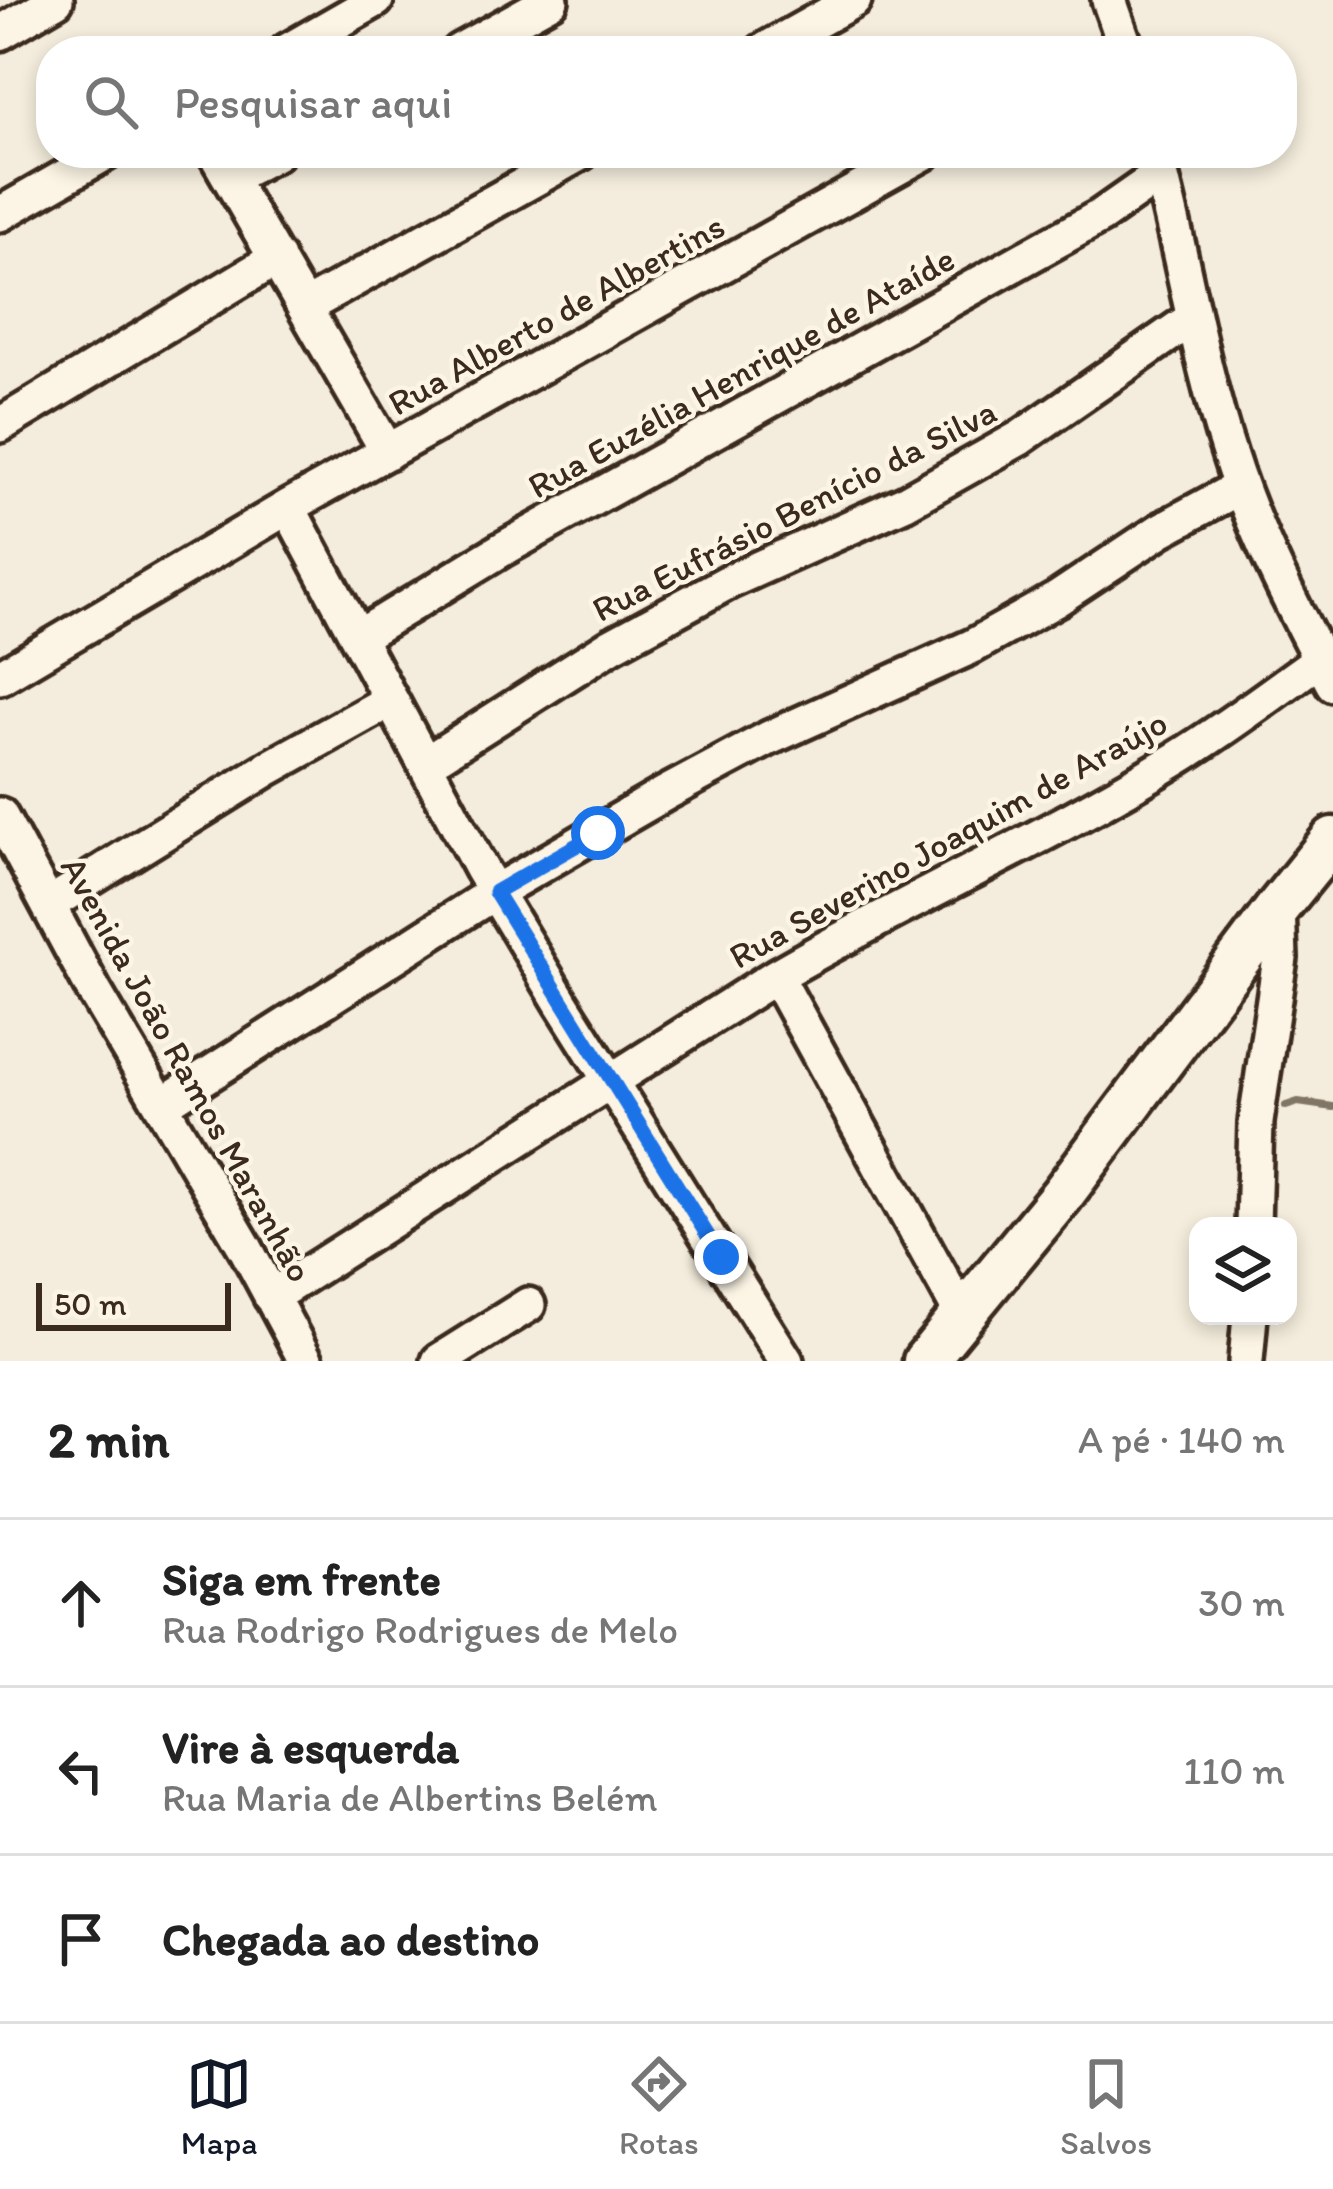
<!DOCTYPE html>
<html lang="pt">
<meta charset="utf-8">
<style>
body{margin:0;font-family:Itim,sans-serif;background:#f6f6f6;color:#222}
.controls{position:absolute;right:36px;bottom:36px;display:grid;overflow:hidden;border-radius:24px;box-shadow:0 6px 18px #0003}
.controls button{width:108px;height:108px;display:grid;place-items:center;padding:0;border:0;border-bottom:3px solid #e0e0e0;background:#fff;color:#222;font:60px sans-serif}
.scale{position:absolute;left:36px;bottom:30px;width:195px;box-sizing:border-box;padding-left:12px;border:6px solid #3b2a1e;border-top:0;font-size:33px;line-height:42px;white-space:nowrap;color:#3b2a1e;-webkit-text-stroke:9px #fcf5e5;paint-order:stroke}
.stop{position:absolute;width:36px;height:36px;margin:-27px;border:9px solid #1a73e8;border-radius:50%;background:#fff}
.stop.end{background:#1a73e8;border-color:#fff;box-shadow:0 3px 12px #0008}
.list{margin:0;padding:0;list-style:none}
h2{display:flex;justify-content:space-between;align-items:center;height:156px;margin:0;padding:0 48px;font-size:51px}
h2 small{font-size:39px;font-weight:400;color:#767676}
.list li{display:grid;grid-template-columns:78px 1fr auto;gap:36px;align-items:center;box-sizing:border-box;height:168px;padding:0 48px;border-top:3px solid #e0e0e0}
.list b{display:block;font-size:45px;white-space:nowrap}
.list p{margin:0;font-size:39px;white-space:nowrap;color:#767676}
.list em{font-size:39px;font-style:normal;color:#767676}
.icon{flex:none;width:66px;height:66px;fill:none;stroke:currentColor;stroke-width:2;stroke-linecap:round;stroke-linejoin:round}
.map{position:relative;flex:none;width:1333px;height:1361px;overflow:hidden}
.search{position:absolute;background:#fff;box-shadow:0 6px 18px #0003;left:36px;right:36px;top:36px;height:132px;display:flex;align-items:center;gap:30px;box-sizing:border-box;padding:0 42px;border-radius:48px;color:#767676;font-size:45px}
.sheet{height:660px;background:#fff}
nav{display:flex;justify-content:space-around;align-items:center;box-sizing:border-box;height:168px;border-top:3px solid #e0e0e0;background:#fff;font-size:33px;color:#767676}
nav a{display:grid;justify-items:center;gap:6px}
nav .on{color:#111827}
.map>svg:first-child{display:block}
</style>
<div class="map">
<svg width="1333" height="1361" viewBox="0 0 1333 1361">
<rect width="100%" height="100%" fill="#f4eddd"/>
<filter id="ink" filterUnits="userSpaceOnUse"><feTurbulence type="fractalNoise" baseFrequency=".00833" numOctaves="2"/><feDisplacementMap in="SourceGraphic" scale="24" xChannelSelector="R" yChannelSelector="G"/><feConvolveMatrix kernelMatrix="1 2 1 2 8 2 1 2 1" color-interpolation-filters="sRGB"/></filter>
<g filter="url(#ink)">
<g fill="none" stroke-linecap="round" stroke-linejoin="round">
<path stroke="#817466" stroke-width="8" d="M1286,1106L1298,1102L1333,1107"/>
<defs>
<path id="minor" d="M1109,0L1127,51
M0,33L56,0
M287,51L376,0
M459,51L551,0
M763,51L854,0
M215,153L388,452
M1157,159C1184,258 1198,359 1230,456C1255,535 1295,611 1333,684
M230,178L276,153
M0,214L106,153
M305,307L581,153
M0,425L277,258
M288,507L481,869L562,1004L786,1361
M358,637L501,550L1101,216L1161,174
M0,677L288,507L924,153
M425,764L612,645L730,581L904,503L1020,438L1193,318
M0,815L94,991L246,1249L306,1361
M48,905L269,768L391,700
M776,976L962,1315
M161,1105L495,892L666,793L769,738L973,646L1057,599L1161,530L1240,487
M1253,1226L1256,1122L1280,958L1278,907
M271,1297L776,976C908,899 1048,838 1178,758C1227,728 1273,693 1320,659
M439,1361L528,1305
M1246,1361L1250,1316"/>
<path id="major" d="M925,1361L1062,1195L1278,907L1333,839"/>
</defs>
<use href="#minor" stroke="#3b2a1e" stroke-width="42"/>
<use href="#major" stroke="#3b2a1e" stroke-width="51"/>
<use href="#minor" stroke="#fcf5e5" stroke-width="33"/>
<use href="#major" stroke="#fcf5e5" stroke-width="42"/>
</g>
</g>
<g fill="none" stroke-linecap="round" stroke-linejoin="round" filter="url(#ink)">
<path stroke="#1a73e8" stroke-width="15" d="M598,833L495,892L721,1257"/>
</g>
<g text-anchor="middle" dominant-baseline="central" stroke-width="9" stroke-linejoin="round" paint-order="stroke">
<g font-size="36" fill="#3b2a1e" stroke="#fcf5e5">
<text transform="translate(556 314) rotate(-29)">Rua Alberto de Albertins</text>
<text transform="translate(741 372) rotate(-29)">Rua Euzélia Henrique de Ataíde</text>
<text transform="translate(794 510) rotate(-27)">Rua Eufrásio Benício da Silva</text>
<text transform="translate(948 839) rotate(-29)">Rua Severino Joaquim de Araújo</text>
<text transform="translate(187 1069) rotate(61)">Avenida João Ramos Maranhão</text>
</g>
</g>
</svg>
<div class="controls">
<button><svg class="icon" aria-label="layers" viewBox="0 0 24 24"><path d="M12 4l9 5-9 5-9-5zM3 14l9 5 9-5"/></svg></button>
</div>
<div class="scale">50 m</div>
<div class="stop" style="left:598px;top:833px"></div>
<div class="stop end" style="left:721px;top:1257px"></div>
<div class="search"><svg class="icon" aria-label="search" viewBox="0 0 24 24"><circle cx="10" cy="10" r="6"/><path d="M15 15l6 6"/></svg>Pesquisar aqui</div>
</div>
<section class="sheet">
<h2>2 min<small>A pé · 140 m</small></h2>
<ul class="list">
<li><svg class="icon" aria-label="ahead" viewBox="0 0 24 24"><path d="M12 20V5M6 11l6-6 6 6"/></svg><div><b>Siga em frente</b><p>Rua Rodrigo Rodrigues de Melo</p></div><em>30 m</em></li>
<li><svg class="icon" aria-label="left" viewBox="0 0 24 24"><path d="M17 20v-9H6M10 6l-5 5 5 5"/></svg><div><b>Vire à esquerda</b><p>Rua Maria de Albertins Belém</p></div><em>110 m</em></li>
<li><svg class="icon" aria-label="arrive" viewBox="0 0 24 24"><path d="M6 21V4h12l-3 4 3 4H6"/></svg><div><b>Chegada ao destino</b></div></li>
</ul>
</section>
<nav>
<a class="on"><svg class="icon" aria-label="map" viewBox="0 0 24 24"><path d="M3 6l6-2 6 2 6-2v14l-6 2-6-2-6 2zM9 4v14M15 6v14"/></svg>Mapa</a>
<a><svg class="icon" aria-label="directions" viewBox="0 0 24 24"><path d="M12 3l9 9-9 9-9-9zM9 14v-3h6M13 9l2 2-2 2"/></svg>Rotas</a>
<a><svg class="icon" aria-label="saved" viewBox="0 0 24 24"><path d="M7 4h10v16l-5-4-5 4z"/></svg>Salvos</a>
</nav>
